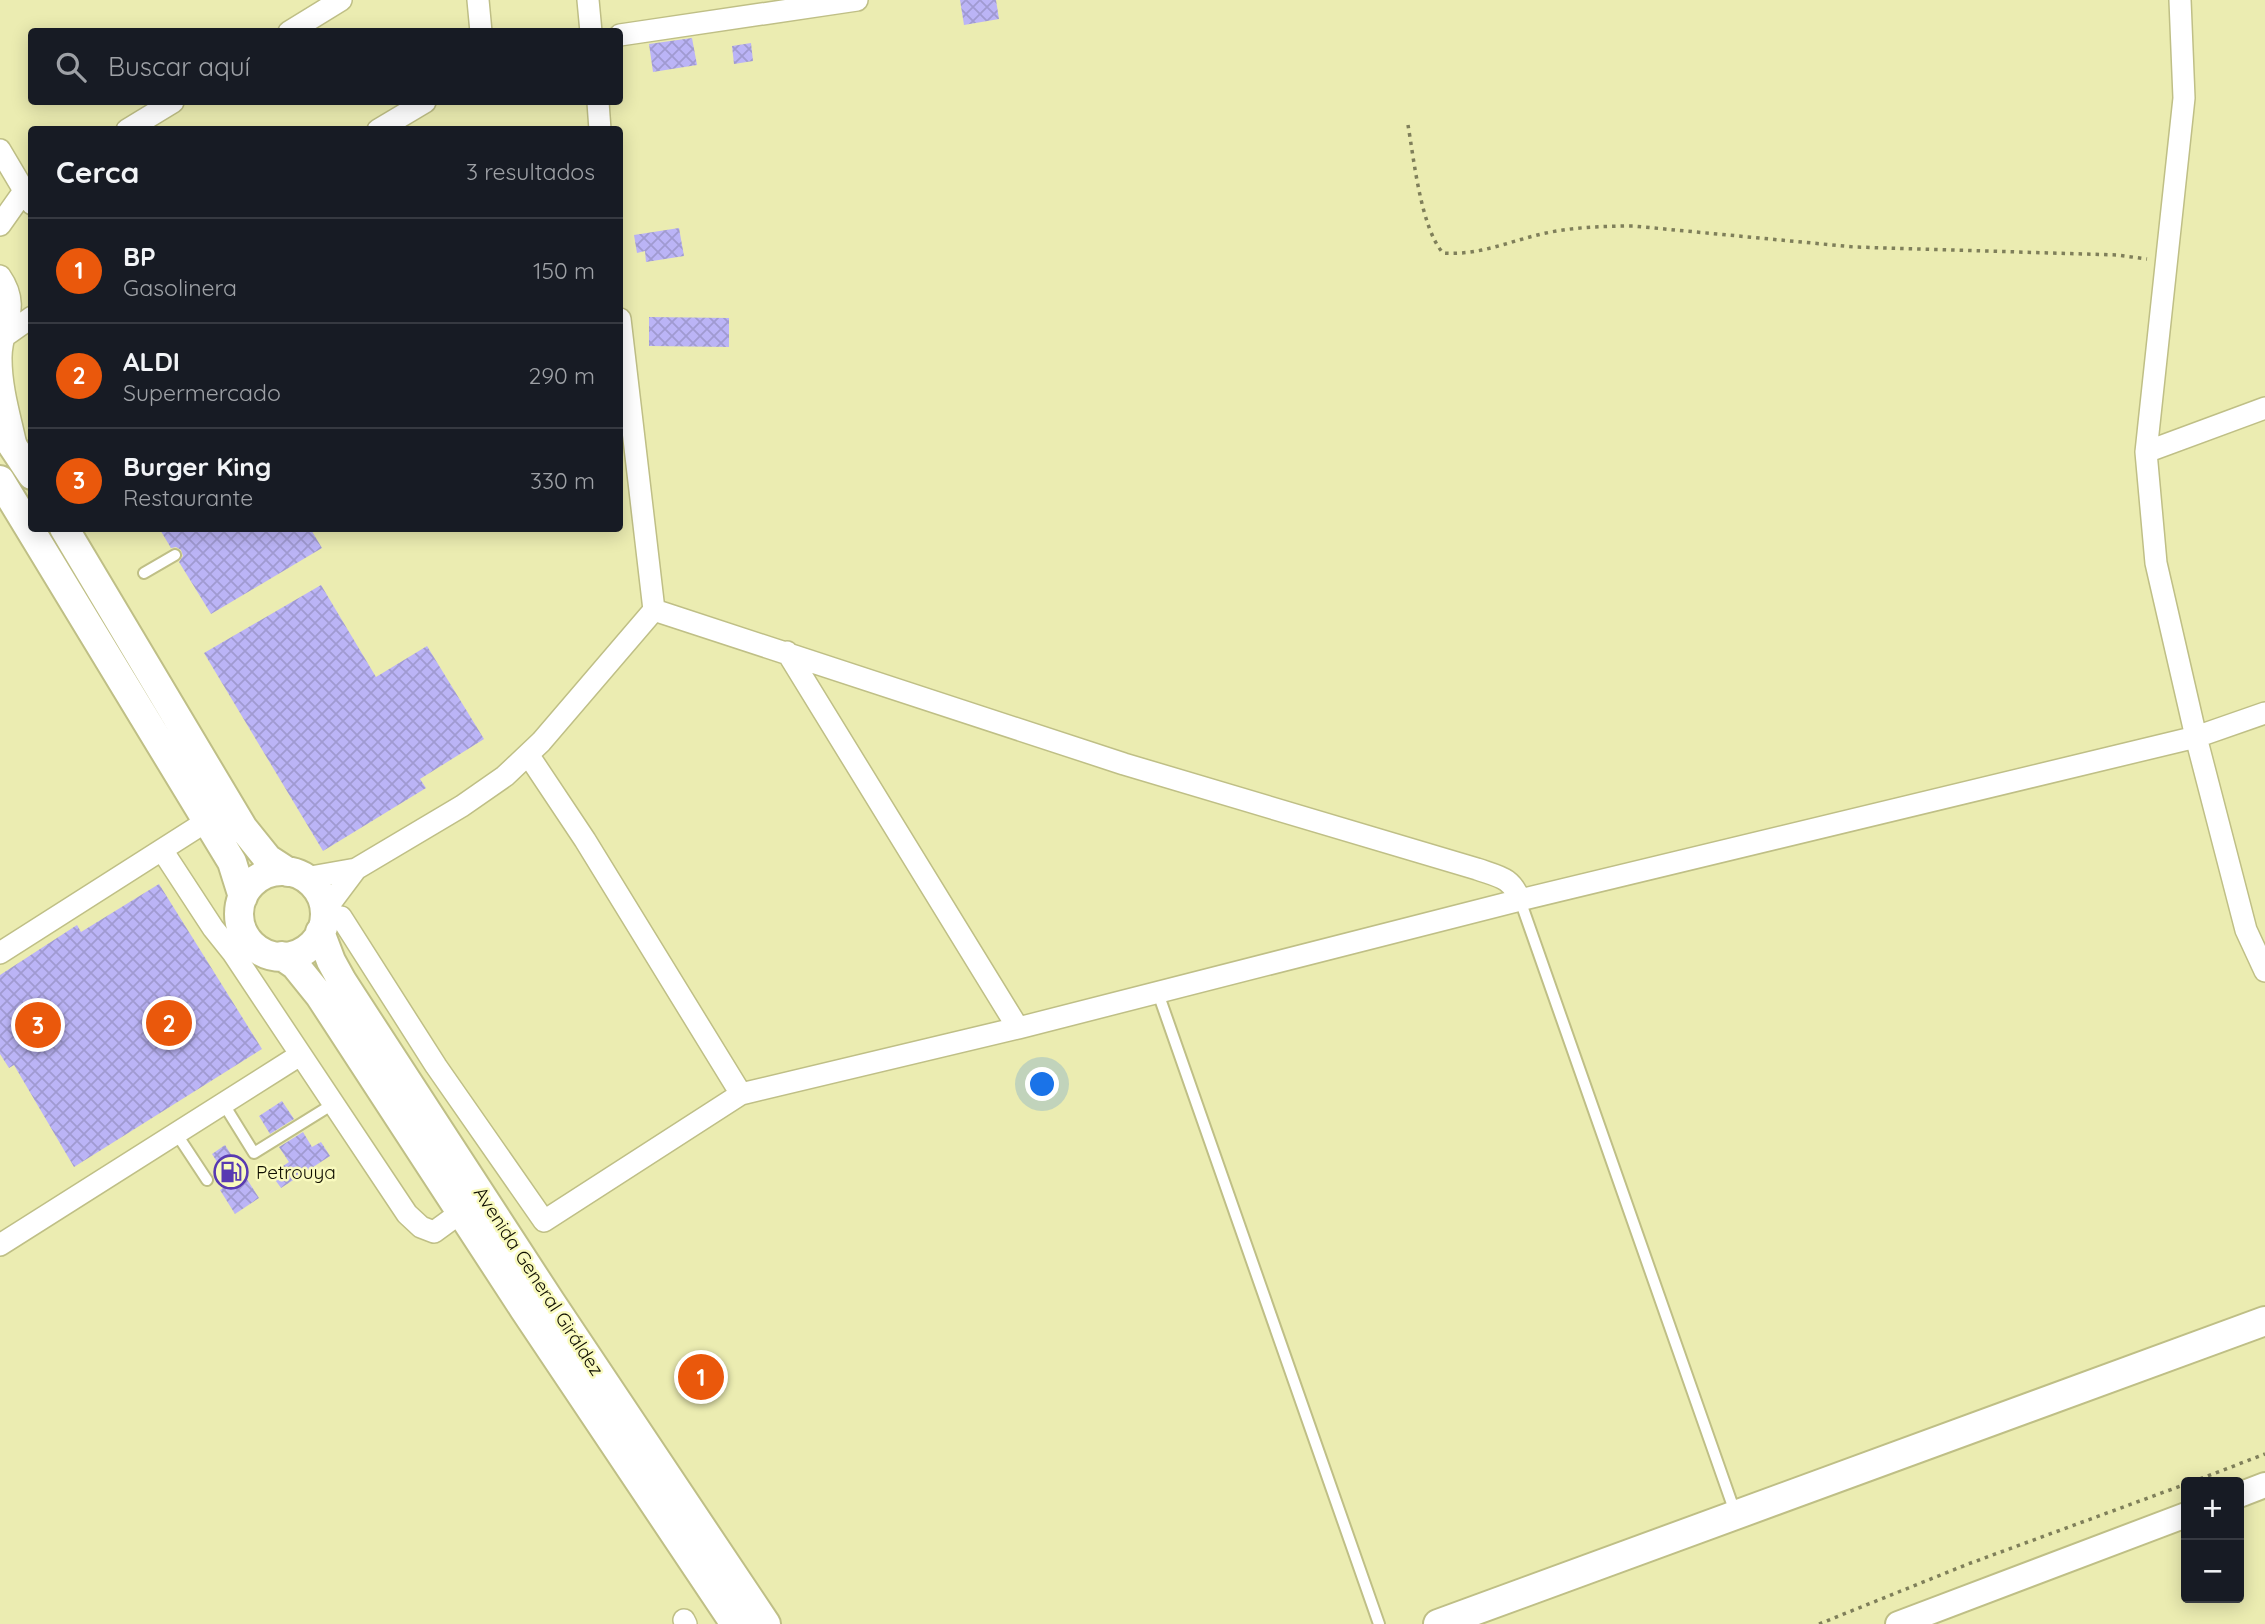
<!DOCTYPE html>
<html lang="es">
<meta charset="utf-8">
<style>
body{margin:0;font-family:Quicksand,sans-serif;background:#242831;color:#f1f3f6}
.controls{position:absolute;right:21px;bottom:21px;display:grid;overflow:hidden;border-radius:7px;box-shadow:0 4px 18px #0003}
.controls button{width:63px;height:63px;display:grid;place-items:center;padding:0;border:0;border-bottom:2px solid #363941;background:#171b24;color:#f1f3f6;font:35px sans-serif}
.you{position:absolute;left:1043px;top:1085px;width:24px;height:24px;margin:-18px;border:5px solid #fff;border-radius:50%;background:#1a73e8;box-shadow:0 0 0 10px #1a73e833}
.badge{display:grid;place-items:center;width:46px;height:46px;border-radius:50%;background:#ea580c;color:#fff;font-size:23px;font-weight:700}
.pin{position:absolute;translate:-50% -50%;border:4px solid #fff;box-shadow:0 2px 7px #0006}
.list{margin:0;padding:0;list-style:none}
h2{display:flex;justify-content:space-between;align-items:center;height:91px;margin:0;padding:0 28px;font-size:30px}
h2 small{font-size:23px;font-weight:400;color:#9ea1a6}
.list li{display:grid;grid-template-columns:46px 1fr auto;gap:21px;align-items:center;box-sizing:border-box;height:105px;padding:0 28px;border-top:2px solid #363941}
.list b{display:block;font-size:26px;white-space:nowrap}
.list p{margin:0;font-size:23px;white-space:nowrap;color:#9ea1a6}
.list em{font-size:23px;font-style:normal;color:#9ea1a6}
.icon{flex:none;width:38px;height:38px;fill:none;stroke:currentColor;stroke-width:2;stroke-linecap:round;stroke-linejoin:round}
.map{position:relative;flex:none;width:2265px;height:1624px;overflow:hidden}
.search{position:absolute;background:#171b24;box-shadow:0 4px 18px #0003;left:28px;top:28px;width:595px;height:77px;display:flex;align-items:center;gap:18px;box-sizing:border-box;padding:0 24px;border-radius:7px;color:#9ea1a6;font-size:26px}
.panel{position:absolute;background:#171b24;box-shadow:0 4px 18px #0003;left:28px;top:126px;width:595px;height:406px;border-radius:7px}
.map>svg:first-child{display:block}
</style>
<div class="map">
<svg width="2265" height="1624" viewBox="0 0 2265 1624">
<defs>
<pattern id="building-cross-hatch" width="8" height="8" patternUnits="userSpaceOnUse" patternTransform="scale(1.75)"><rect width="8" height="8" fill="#bbb4f6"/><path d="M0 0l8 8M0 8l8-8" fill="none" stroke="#a09ad1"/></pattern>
</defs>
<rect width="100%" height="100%" fill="#ebecb1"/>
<path fill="url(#building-cross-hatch)" d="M960,0H996L999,19L964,25Z
M692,38L697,65L653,72L649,44Z
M751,43L753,61L734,64L732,46Z
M679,228L684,256L646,262L645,251L637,253L634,235Z
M649,317L729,318V347L649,346Z
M159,528H310L322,548L211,614L179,562L183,556L181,550L176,547L171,548Z
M321,585L376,677L427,646L484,739L420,779L426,788L323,851L204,653Z
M159,884L262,1049L74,1167L14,1065L9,1068L0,1054V975L77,925L81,932Z
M282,1101L294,1119L270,1134L259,1116Z
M303,1132L312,1147L321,1142L330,1156L281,1188L271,1174L289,1162L279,1147Z
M225,1145L259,1198L235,1214L220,1190L231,1183L212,1154Z"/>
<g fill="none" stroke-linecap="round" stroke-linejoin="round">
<defs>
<path id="service" d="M144,573L175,555
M1520,900L1736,1515
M1158,993L1379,1624
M223,1103L254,1153L333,1104
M176,1133L207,1180"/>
<path id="minor" d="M478,0L481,32
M588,0L591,32
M2180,0L2184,98L2146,452L2156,563L2196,737L2246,930L2265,971
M289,32L341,0
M620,35L857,0
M598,102L600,130
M127,130L173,102
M378,130L425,102
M0,150L32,204
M0,225L24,191L32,187
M0,276C23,309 0,327 1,359C1,388 10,417 16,445
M620,319L654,610
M5,336L32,317
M2146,452L2265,408
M654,610L1124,764L1477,869C1500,877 1511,877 1520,900
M529,756L585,840L741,1094L1018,1028L787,652
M162,850L213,928L233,953L407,1214L421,1227L434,1232L460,1213
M305,878L356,869L462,806L505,776L541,742L654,610
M324,906L332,901L356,869
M325,914L341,917L436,1066L544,1221L741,1094
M0,953L207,821
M1018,1028L1520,900L2196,737L2265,713
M0,1245L300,1055
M684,1620L686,1624"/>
<path id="tertiary" d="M2239,1495L2265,1485
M1898,1624L2186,1515"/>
<path id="secondary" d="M0,427L32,475
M0,480L232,862L243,897
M64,528L243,828L268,859L288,872
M239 914a43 43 0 1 1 86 0a43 43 0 1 1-86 0Z
M320,932L331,961L342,981L550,1301L766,1624
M282,956L295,965L320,996L524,1309L735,1624
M1438,1624L2265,1321"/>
</defs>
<use href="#service" stroke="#bfbf86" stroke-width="14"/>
<use href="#minor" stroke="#bfbf86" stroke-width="24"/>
<use href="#tertiary" stroke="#bfbf86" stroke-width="28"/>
<use href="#secondary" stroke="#bfbf86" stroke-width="32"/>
<path stroke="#7f7f5a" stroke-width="3.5" stroke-dasharray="3.5 5" stroke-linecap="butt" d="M1408,125C1414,160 1421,228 1443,253C1481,256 1514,239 1551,232C1578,227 1605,226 1633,226L1854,247L2117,255L2147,259
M2192,1482L2265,1454
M1819,1624L1968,1564L2186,1484"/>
<use href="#service" stroke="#fff" stroke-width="10"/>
<use href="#minor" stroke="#fff" stroke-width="21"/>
<use href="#tertiary" stroke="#fff" stroke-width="24"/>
<use href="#secondary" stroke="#fff" stroke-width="28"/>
</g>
<defs>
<symbol id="fuel-ring" viewBox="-11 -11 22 22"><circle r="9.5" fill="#f9fabe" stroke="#583ab2" stroke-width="1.5"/><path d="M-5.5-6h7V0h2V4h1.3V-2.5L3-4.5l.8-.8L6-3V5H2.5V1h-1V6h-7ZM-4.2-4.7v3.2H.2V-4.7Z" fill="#583ab2"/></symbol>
</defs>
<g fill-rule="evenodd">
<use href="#fuel-ring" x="212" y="1153" width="38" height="38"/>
</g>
<g text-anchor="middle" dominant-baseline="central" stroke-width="5" stroke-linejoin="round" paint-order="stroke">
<g font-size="19" fill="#0f0e00" stroke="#f9fabe" text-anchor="start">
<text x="256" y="1172">Petrouya</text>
</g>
<g font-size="19" fill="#0f0e00" stroke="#f9fabe">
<text transform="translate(539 1281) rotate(57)">Avenida General Giráldez</text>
</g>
</g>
</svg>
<div class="controls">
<button>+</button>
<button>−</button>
</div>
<div class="you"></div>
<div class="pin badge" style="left:701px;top:1377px">1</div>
<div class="pin badge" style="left:169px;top:1023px">2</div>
<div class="pin badge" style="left:38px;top:1025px">3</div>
<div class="search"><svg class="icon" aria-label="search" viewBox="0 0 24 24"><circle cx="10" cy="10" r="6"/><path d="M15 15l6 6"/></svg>Buscar aquí</div>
<section class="panel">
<h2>Cerca<small>3 resultados</small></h2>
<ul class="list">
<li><span class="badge">1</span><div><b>BP</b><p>Gasolinera</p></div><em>150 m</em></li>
<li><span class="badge">2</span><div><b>ALDI</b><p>Supermercado</p></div><em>290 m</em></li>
<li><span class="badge">3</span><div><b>Burger King</b><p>Restaurante</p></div><em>330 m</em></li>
</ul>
</section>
</div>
